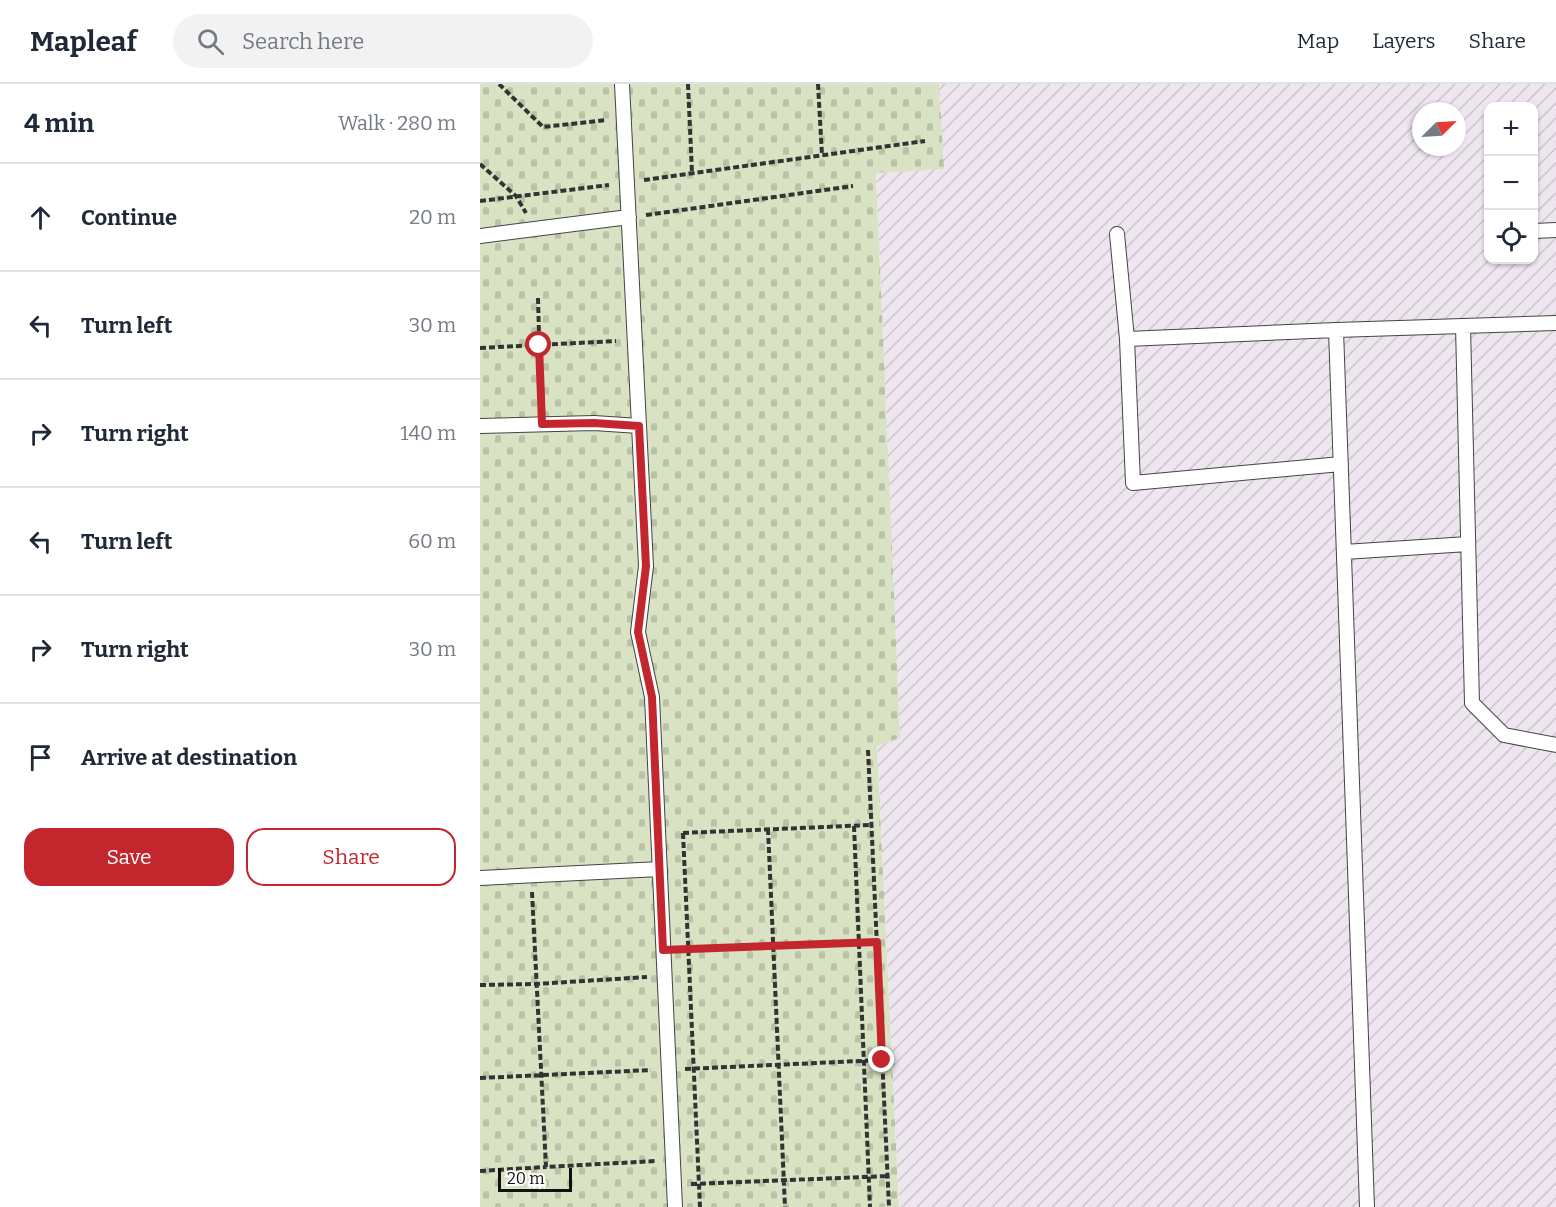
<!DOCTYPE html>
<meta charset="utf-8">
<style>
body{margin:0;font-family:Bitter,serif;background:#f2f2f3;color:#1f2937}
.controls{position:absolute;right:18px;top:18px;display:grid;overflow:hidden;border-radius:12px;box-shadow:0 2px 4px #0004}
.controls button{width:54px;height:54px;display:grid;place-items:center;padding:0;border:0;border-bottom:2px solid #e0e1e3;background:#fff;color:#1f2937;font:30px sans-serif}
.compass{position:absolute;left:932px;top:18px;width:54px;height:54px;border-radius:50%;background:#fff;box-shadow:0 2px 4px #0004;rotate:66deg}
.scale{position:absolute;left:18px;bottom:15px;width:74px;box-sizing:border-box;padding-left:6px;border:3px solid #111;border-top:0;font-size:16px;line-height:21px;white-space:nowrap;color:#111;-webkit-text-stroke:4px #fff;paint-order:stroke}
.stop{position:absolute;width:18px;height:18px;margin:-14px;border:4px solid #c4262e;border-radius:50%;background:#fff}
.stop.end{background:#c4262e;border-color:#fff;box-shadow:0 2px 6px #0008}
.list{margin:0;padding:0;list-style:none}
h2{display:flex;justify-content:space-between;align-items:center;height:78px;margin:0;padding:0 24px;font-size:26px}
h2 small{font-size:20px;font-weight:400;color:#747a83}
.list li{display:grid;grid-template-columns:39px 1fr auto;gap:18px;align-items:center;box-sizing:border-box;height:108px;padding:0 24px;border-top:2px solid #e0e1e3}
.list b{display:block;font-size:22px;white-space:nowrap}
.list em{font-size:20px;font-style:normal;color:#747a83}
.actions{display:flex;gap:12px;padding:18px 24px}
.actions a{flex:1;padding:14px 0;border:2px solid #c4262e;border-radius:18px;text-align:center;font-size:21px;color:#c4262e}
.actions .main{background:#c4262e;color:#fff}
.icon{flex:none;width:33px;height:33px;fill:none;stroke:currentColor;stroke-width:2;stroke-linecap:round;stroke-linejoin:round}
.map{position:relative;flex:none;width:1076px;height:1123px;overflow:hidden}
header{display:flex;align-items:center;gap:36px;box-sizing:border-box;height:84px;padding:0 30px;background:#fff;border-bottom:2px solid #e0e1e3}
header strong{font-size:28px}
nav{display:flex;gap:33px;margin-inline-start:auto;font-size:21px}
.search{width:420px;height:54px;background:#f2f2f3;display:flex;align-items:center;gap:15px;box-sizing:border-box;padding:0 21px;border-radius:33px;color:#747a83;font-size:22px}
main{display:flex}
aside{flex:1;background:#fff}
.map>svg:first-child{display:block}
</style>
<header>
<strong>Mapleaf</strong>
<div class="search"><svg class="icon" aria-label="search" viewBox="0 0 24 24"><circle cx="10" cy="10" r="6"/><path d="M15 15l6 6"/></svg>Search here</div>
<nav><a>Map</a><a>Layers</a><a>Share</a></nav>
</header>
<main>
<aside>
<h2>4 min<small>Walk · 280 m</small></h2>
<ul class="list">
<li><svg class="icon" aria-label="ahead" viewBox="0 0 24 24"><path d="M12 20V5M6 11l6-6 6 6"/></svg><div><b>Continue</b></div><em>20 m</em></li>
<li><svg class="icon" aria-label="left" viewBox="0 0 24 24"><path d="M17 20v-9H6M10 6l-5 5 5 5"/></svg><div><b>Turn left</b></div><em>30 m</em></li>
<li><svg class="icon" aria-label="right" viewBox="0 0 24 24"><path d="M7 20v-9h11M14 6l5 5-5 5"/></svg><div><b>Turn right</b></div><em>140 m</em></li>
<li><svg class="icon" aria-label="left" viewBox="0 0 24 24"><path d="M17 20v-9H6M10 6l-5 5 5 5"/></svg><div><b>Turn left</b></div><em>60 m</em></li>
<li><svg class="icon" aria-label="right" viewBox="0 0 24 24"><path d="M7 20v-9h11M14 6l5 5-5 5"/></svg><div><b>Turn right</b></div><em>30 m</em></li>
<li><svg class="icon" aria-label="arrive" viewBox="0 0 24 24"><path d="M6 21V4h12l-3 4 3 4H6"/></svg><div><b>Arrive at destination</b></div></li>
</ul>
<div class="actions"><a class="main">Save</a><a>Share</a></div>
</aside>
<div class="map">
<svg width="1076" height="1123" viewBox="0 0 1076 1123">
<defs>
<pattern id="industrial-furrows" width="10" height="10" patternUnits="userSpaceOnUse" patternTransform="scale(1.5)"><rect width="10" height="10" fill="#eee6ef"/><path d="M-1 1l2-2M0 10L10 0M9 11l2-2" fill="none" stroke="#cbc4cc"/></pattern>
<pattern id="cemetery-stones" width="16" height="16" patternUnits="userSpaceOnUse" patternTransform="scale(1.5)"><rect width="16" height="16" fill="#d9e3c4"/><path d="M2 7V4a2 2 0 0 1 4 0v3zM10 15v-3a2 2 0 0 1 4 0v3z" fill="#b9c2a7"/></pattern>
</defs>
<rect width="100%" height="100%" fill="#fffdf5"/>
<path fill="url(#industrial-furrows)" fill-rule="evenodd" d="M459,0H1076V1123H419L397,662L419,654L396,89L463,84ZM1008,22H1054V176H1008ZM941,27H977V63H941Z"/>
<path fill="url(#cemetery-stones)" d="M0,0H459L464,85L396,89L420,654L397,662L419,1123H0Z"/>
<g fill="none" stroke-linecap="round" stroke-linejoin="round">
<defs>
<path id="service" d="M142,0L166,482L158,548L172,613L195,1123
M1054,147L1076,146
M637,150L647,255L856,246
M0,152L149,133
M983,242L992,619L1024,651L1076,661
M647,255L653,399L861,380
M0,342L114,339L159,342
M864,468L988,460
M0,794L180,785
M887,1123L856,246L1076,239"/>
</defs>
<use href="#service" stroke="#444" stroke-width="16"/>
<path stroke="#333" stroke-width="4" stroke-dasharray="6 3" stroke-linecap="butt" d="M19,0L63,43L127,36
M208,0L212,89
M338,0L342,71
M0,80L36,112L46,129
M164,96L445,57
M0,117L129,101
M166,131L373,102
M58,214L61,324
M0,264L136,257
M388,666L409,1123
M374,742L390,1123
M288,745L305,1123
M203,749L220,1123
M203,749L391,741
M52,808L66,1083L176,1077
M208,865L397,858
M0,901L56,900L167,893
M205,985L402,976
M0,994L171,986
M0,1087L66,1083
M211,1100L408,1092"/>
<use href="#service" stroke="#fff" stroke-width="14"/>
</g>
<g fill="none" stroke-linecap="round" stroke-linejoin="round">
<path stroke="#c4262e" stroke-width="8" d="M59,261L62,340L114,339L159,342L166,482L158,548L172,613L183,866L397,858L402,976"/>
</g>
</svg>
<div class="controls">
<button>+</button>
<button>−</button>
<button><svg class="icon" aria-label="locate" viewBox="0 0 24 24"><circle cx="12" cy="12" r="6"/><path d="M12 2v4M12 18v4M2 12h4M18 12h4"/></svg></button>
</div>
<svg class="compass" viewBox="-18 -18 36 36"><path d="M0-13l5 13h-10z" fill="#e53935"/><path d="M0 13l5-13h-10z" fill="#747a83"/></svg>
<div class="scale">20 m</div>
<div class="stop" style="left:59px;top:261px"></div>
<div class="stop end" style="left:402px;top:976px"></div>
</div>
</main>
